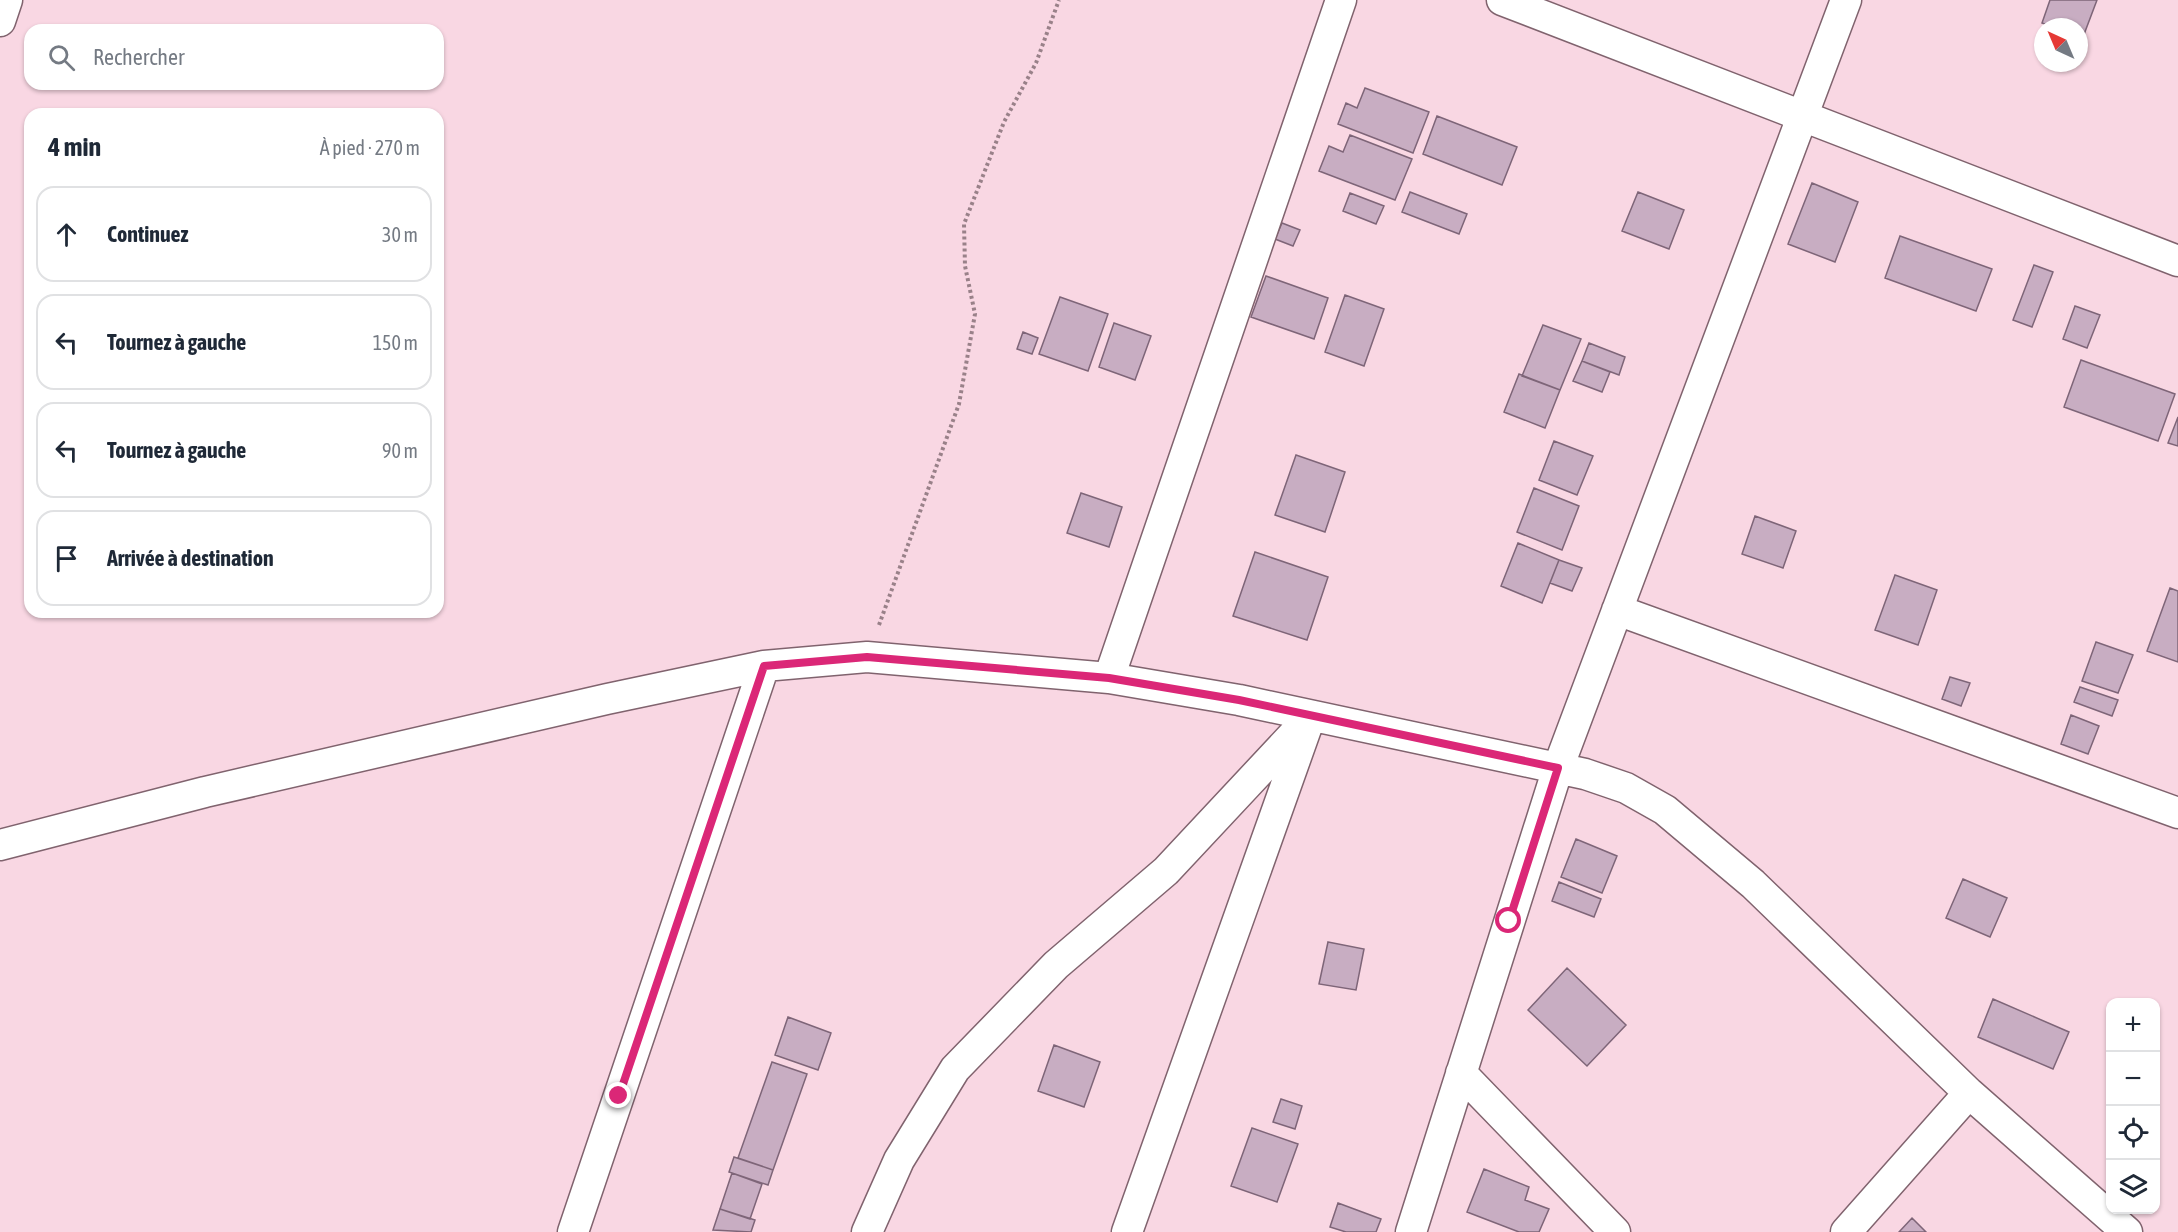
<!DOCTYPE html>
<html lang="fr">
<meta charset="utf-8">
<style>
body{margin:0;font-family:"Asap Condensed",sans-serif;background:#f2f2f3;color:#1f2937}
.controls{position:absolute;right:18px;bottom:18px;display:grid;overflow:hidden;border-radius:12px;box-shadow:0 2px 4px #0004}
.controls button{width:54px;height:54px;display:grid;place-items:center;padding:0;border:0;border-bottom:2px solid #e0e1e3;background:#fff;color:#1f2937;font:30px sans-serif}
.compass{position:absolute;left:2034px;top:18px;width:54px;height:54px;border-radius:50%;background:#fff;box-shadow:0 2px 4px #0004;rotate:316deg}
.stop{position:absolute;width:18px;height:18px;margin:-14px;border:4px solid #db2777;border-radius:50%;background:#fff}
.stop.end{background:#db2777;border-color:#fff;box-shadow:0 2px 6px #0008}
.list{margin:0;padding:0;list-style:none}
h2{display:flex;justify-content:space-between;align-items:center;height:78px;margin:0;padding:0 24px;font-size:26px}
h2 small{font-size:20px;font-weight:400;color:#747a83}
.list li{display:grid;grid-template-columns:39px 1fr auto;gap:18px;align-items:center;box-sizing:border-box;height:96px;margin:0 12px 12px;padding:0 12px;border:2px solid #e0e1e3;border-radius:18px}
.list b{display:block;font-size:22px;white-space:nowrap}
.list em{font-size:20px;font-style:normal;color:#747a83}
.icon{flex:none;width:33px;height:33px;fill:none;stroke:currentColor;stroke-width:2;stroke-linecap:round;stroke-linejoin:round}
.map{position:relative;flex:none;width:2178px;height:1232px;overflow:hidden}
.search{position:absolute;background:#fff;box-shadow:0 2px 4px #0004;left:24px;top:24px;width:420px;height:66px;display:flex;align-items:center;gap:15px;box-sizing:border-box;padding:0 21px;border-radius:18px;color:#747a83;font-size:22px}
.panel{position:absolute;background:#fff;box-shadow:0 2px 4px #0004;left:24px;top:108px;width:420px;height:510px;border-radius:18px}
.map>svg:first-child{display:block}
</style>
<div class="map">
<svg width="2178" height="1232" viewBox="0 0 2178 1232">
<rect width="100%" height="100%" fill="#f9d7e3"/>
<path fill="#c8adc2" stroke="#7e6578" stroke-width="1.5" d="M2050,0H2097L2083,37L2079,36V27H2054L2042,23Z
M1365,88L1429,112L1413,153L1338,124L1346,103L1357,108Z
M1437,116L1517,147L1502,185L1423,154Z
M1350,135L1412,159L1395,200L1319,171L1329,146L1343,152Z
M1812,183L1858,202L1835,262L1788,244Z
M1410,192L1467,214L1459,234L1402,212Z
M1638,192L1684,210L1669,249L1622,231Z
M1350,193L1384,206L1376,224L1343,211Z
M1282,223L1300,230L1293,246L1275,239Z
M1900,236L1992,269L1976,311L1885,278Z
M2034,265L2053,272L2032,327L2013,320Z
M1266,276L1328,298L1314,339L1251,317Z
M1345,295L1384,309L1364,366L1325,352Z
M1060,297L1108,314L1088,371L1039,354Z
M2075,306L2100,315L2087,348L2063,339Z
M1114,323L1151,336L1135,380L1099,367Z
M1543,325L1581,339L1560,390L1522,376Z
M1023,332L1038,338L1032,354L1017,349Z
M1589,343L1625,357L1619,375L1582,361Z
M2081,360L2175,394L2158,441L2064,407Z
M1582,361L1610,372L1602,392L1573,381Z
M1519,374L1560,390L1545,428L1504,412Z
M2178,417V446L2168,443Z
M1554,441L1593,456L1577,495L1539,480Z
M1296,455L1345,472L1325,532L1275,515Z
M1534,488L1579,506L1562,550L1517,532Z
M1081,493L1122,507L1109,547L1067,533Z
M1755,516L1796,531L1783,568L1742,554Z
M1518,543L1559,560L1542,603L1501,586Z
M1255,552L1328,577L1307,640L1233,616Z
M1559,560L1582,568L1572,591L1550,583Z
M1895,575L1937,590L1918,645L1875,630Z
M2170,588L2178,591V662L2147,651Z
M2096,642L2133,655L2118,693L2082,681Z
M1950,677L1970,683L1961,706L1942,699Z
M2080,687L2118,700L2112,716L2074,702Z
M2071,715L2099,726L2088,754L2061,744Z
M1576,839L1617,856L1602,893L1561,877Z
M1963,879L2007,898L1990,937L1946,918Z
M1559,882L1601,899L1594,917L1552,901Z
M1328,942L1364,949L1356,990L1319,984Z
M1567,968L1626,1025L1587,1066L1528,1010Z
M1993,999L2069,1032L2053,1069L1978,1037Z
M788,1017L831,1033L818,1070L775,1055Z
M1054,1045L1100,1062L1084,1107L1038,1091Z
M772,1062L807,1074L773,1170L738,1158Z
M1281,1099L1302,1106L1295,1129L1273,1122Z
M1252,1128L1298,1144L1277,1202L1231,1186Z
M734,1157L773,1170L768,1185L729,1172Z
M1484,1169L1529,1187L1525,1200L1549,1209L1539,1232H1519L1467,1212Z
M732,1173L762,1184L750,1219L720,1209Z
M1338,1203L1381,1219L1376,1232H1346L1330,1227Z
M720,1209L755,1220L751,1232L713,1230Z
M1912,1218L1926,1232H1899Z"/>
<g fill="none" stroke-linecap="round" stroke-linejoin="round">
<defs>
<path id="street" d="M1502,0L2178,261
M0,21L7,0
M1617,610L2178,813
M1109,678L1341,0
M0,845L205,792L607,699L764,666L867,657L1109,678L1239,700L1585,774L1626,788L1665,810L1753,884L1969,1093L2127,1232
M1461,1073L1615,1232
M573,1232L764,666
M867,1232L899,1160L955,1069L1056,965L1166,871L1311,716
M1127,1232L1307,726
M1411,1232L1558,768L1846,0
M1846,1232L1969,1093"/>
</defs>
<use href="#street" stroke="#80636e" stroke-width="33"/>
<path stroke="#998189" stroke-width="4" stroke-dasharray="3 3" stroke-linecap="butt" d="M879,625L959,404L975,314L965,266L964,224L1004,122L1036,63L1059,0"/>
<use href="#street" stroke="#fff" stroke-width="30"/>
</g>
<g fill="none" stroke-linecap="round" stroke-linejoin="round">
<path stroke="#db2777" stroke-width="8" d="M619,1096L764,666L867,657L1109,678L1239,700L1558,768L1509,921"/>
</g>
</svg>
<div class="controls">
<button>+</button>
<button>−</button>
<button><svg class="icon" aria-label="locate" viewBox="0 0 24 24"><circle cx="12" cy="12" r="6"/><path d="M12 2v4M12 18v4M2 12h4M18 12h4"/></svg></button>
<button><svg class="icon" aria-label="layers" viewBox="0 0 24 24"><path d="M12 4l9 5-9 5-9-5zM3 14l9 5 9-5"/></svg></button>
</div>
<svg class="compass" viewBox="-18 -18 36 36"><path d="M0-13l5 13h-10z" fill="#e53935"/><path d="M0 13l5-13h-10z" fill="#747a83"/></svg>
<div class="stop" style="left:1509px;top:921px"></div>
<div class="stop end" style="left:619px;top:1096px"></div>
<div class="search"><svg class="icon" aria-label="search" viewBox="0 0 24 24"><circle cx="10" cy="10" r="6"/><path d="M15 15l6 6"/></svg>Rechercher</div>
<section class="panel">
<h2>4 min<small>À pied · 270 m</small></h2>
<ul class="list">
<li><svg class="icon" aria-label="ahead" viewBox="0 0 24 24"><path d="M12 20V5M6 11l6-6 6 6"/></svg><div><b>Continuez</b></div><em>30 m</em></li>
<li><svg class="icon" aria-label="left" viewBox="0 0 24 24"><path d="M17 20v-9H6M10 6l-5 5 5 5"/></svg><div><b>Tournez à gauche</b></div><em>150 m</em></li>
<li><svg class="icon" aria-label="left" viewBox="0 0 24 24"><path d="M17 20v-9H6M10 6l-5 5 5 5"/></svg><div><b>Tournez à gauche</b></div><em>90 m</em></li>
<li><svg class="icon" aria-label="arrive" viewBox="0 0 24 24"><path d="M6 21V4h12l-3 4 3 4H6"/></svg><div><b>Arrivée à destination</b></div></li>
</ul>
</section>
</div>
